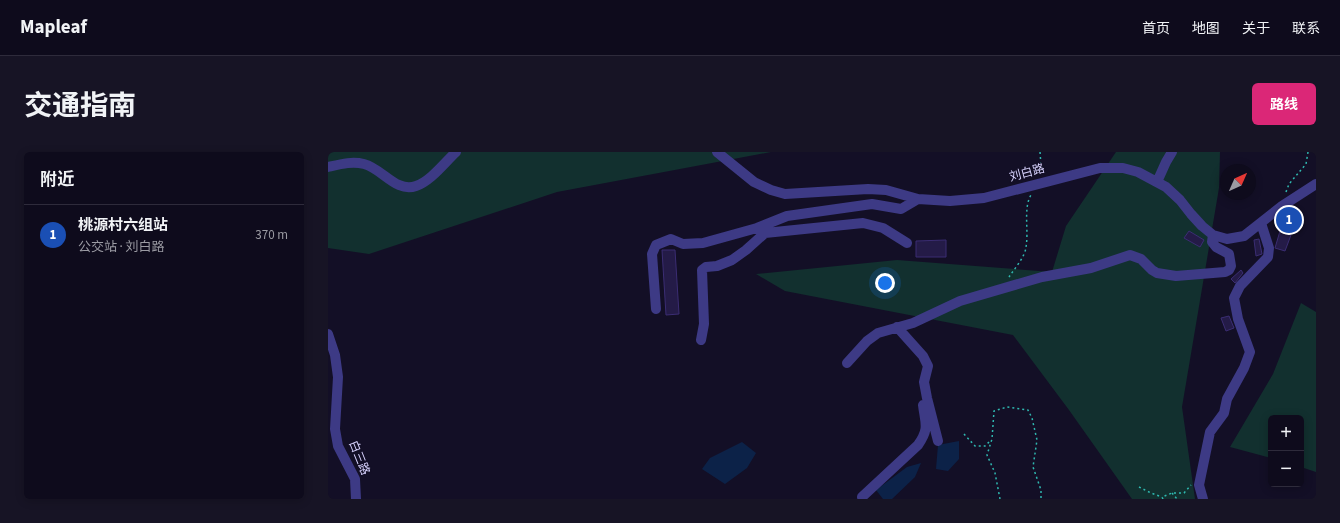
<!DOCTYPE html>
<html lang="zh">
<meta charset="utf-8">
<style>
body{margin:0;font-family:"Source Sans 3","Noto Sans SC",sans-serif;background:#171425;color:#f1f3f6}
.controls{position:absolute;right:12px;bottom:12px;display:grid;overflow:hidden;border-radius:6px;box-shadow:0 2px 10px #0003}
.controls button{width:36px;height:36px;display:grid;place-items:center;padding:0;border:0;border-bottom:1px solid #2e2b3b;background:#0e0b1c;color:#f1f3f6;font:20px sans-serif}
.compass{position:absolute;left:892px;top:12px;width:36px;height:36px;border-radius:50%;background:#0e0b1c;box-shadow:0 2px 10px #0003;rotate:45deg}
.you{position:absolute;left:557px;top:131px;width:14px;height:14px;margin:-10px;border:3px solid #fff;border-radius:50%;background:#1a73e8;box-shadow:0 0 0 6px #1a73e833}
.badge{display:grid;place-items:center;width:26px;height:26px;border-radius:50%;background:#db2777;color:#fff;font-size:13px;font-weight:700}
.pin{position:absolute;translate:-50% -50%;border:2px solid #fff;box-shadow:0 1px 4px #0006}
.list{margin:0;padding:0;list-style:none}
h2{display:flex;justify-content:space-between;align-items:center;height:52px;margin:0;padding:0 16px;font-size:17px}
h2 small{font-size:13px;font-weight:400;color:#9b9ba3}
.list li{display:grid;grid-template-columns:26px 1fr auto;gap:12px;align-items:center;box-sizing:border-box;height:60px;padding:0 16px;border-top:1px solid #2e2b3b}
.list b{display:block;font-size:15px;white-space:nowrap}
.list p{margin:0;font-size:13px;white-space:nowrap;color:#9b9ba3}
.list em{font-size:13px;font-style:normal;color:#9b9ba3}
.map{position:relative;flex:none;width:988px;height:347px;overflow:hidden;border-radius:6px}
header{display:flex;align-items:center;gap:24px;box-sizing:border-box;height:56px;padding:0 20px;background:#0e0b1c;border-bottom:1px solid #2e2b3b}
header strong{font-size:19px}
nav{display:flex;gap:22px;margin-inline-start:auto;font-size:14px}
.intro{display:flex;align-items:center;justify-content:space-between;box-sizing:border-box;height:96px;padding:0 24px}
h1{margin:0;font-size:28px}
.button{padding:10px 18px;border-radius:6px;background:#db2777;color:#fff;font-size:14px;font-weight:700}
main{display:flex;gap:24px;padding:0 24px}
aside{flex:1;background:#0e0b1c;border-radius:6px;box-shadow:0 2px 10px #0003}
.map>svg:first-child{display:block}
</style>
<header>
<strong>Mapleaf</strong>
<nav><a>首页</a><a>地图</a><a>关于</a><a>联系</a></nav>
</header>
<div class="intro"><h1>交通指南</h1><a class="button">路线</a></div>
<main>
<aside>
<h2>附近<small></small></h2>
<ul class="list">
<li><span class="badge" style="background:#1a4fb4">1</span><div><b>桃源村六组站</b><p>公交站 · 刘白路</p></div><em>370 m</em></li>
</ul>
</aside>
<div class="map">
<svg width="988" height="347" viewBox="0 0 988 347">
<rect width="100%" height="100%" fill="#130f26"/>
<path fill="#12302f" d="M0,0H443L229,40L41,102L0,96Z
M788,0H892L891,36L854,255L867,347H804L741,258L685,183L457,139L428,122L569,108L724,120L738,74Z
M973,151L988,160V320L973,315V266H943V306L902,295L945,222Z"/>
<path fill="#0c2248" d="M631,289V307L620,319L608,317L610,293Z
M414,290L428,301L419,316L397,332L374,317L382,306Z
M593,311L587,325L564,347H555L548,338L579,315Z"/>
<path fill="#241b47" stroke="#3b2d73" d="M861,79L876,88L872,95L856,86Z
M952,79L963,83L957,99L947,96Z
M931,87L934,102L928,104L926,88Z
M618,88V105H588V89Z
M334,98H347L351,162L338,163Z
M913,118L915,121L907,131L903,127Z
M901,164L906,176L898,179L893,166Z"/>
<g fill="none" stroke-linecap="round" stroke-linejoin="round">
<path stroke="#2fb8b0" stroke-width="1.5" stroke-dasharray="2 3" stroke-linecap="butt" d="M712,0L713,13L717,22
M958,40L961,32L978,12L980,0
M681,125C687,116 697,105 698,95C701,79 695,56 703,43
M636,282L647,294H657L663,288
M811,335L823,341L834,345
M844,341L849,347
M672,347L667,321L659,303L664,287L666,259L679,255L700,258L704,266L709,288L705,315L713,338V347
M835,347L834,345L844,341H856L863,333"/>
<path stroke="#3d3a85" stroke-width="10" d="M389,0L426,30L443,38L457,42L540,37L558,38L590,47L622,49L656,46L772,16H795L810,20L838,35L852,48L863,62L874,74L885,83L899,87L916,84L954,54L988,32
M0,15C13,12 24,9 36,12C55,17 68,41 88,34C103,29 117,10 128,0
M829,30L838,10L844,0
M429,76L437,81L535,71L555,76L579,91
M328,157L324,102L328,93L343,87L355,92L375,91L429,76L459,64L544,52L573,57L590,47
M569,175L595,204L600,214L596,230L599,246L610,289
M0,182L7,203L10,225L7,277L10,294L27,327L28,347
M373,188L376,172L374,118L378,115L389,114L404,108L418,98L437,81
M519,211L539,189L550,181L585,171L632,149L714,125L763,116L802,103L813,107L824,118L829,121L848,124L897,120L901,118L903,114L901,102L888,95L884,90L885,83
M534,345L590,293C602,276 597,271 595,253
M875,347L871,333L882,280L896,261L899,247L916,216L922,200L910,167L906,146L912,134L940,105L941,96L933,71"/>
</g>
<g text-anchor="middle" dominant-baseline="central" stroke-width="3" stroke-linejoin="round" paint-order="stroke">
<g font-size="12" fill="#d9d4ff" stroke="#130f26">
<text transform="translate(699 21) rotate(-15)">刘白路</text>
<text transform="translate(31 306) rotate(68)">白三路</text>
</g>
</g>
</svg>
<div class="controls">
<button>+</button>
<button>−</button>
</div>
<svg class="compass" viewBox="-18 -18 36 36"><path d="M0-13l5 13h-10z" fill="#e53935"/><path d="M0 13l5-13h-10z" fill="#9b9ba3"/></svg>
<div class="you"></div>
<div class="pin badge" style="left:961px;top:68px;background:#1a4fb4">1</div>
</div>
</main>
